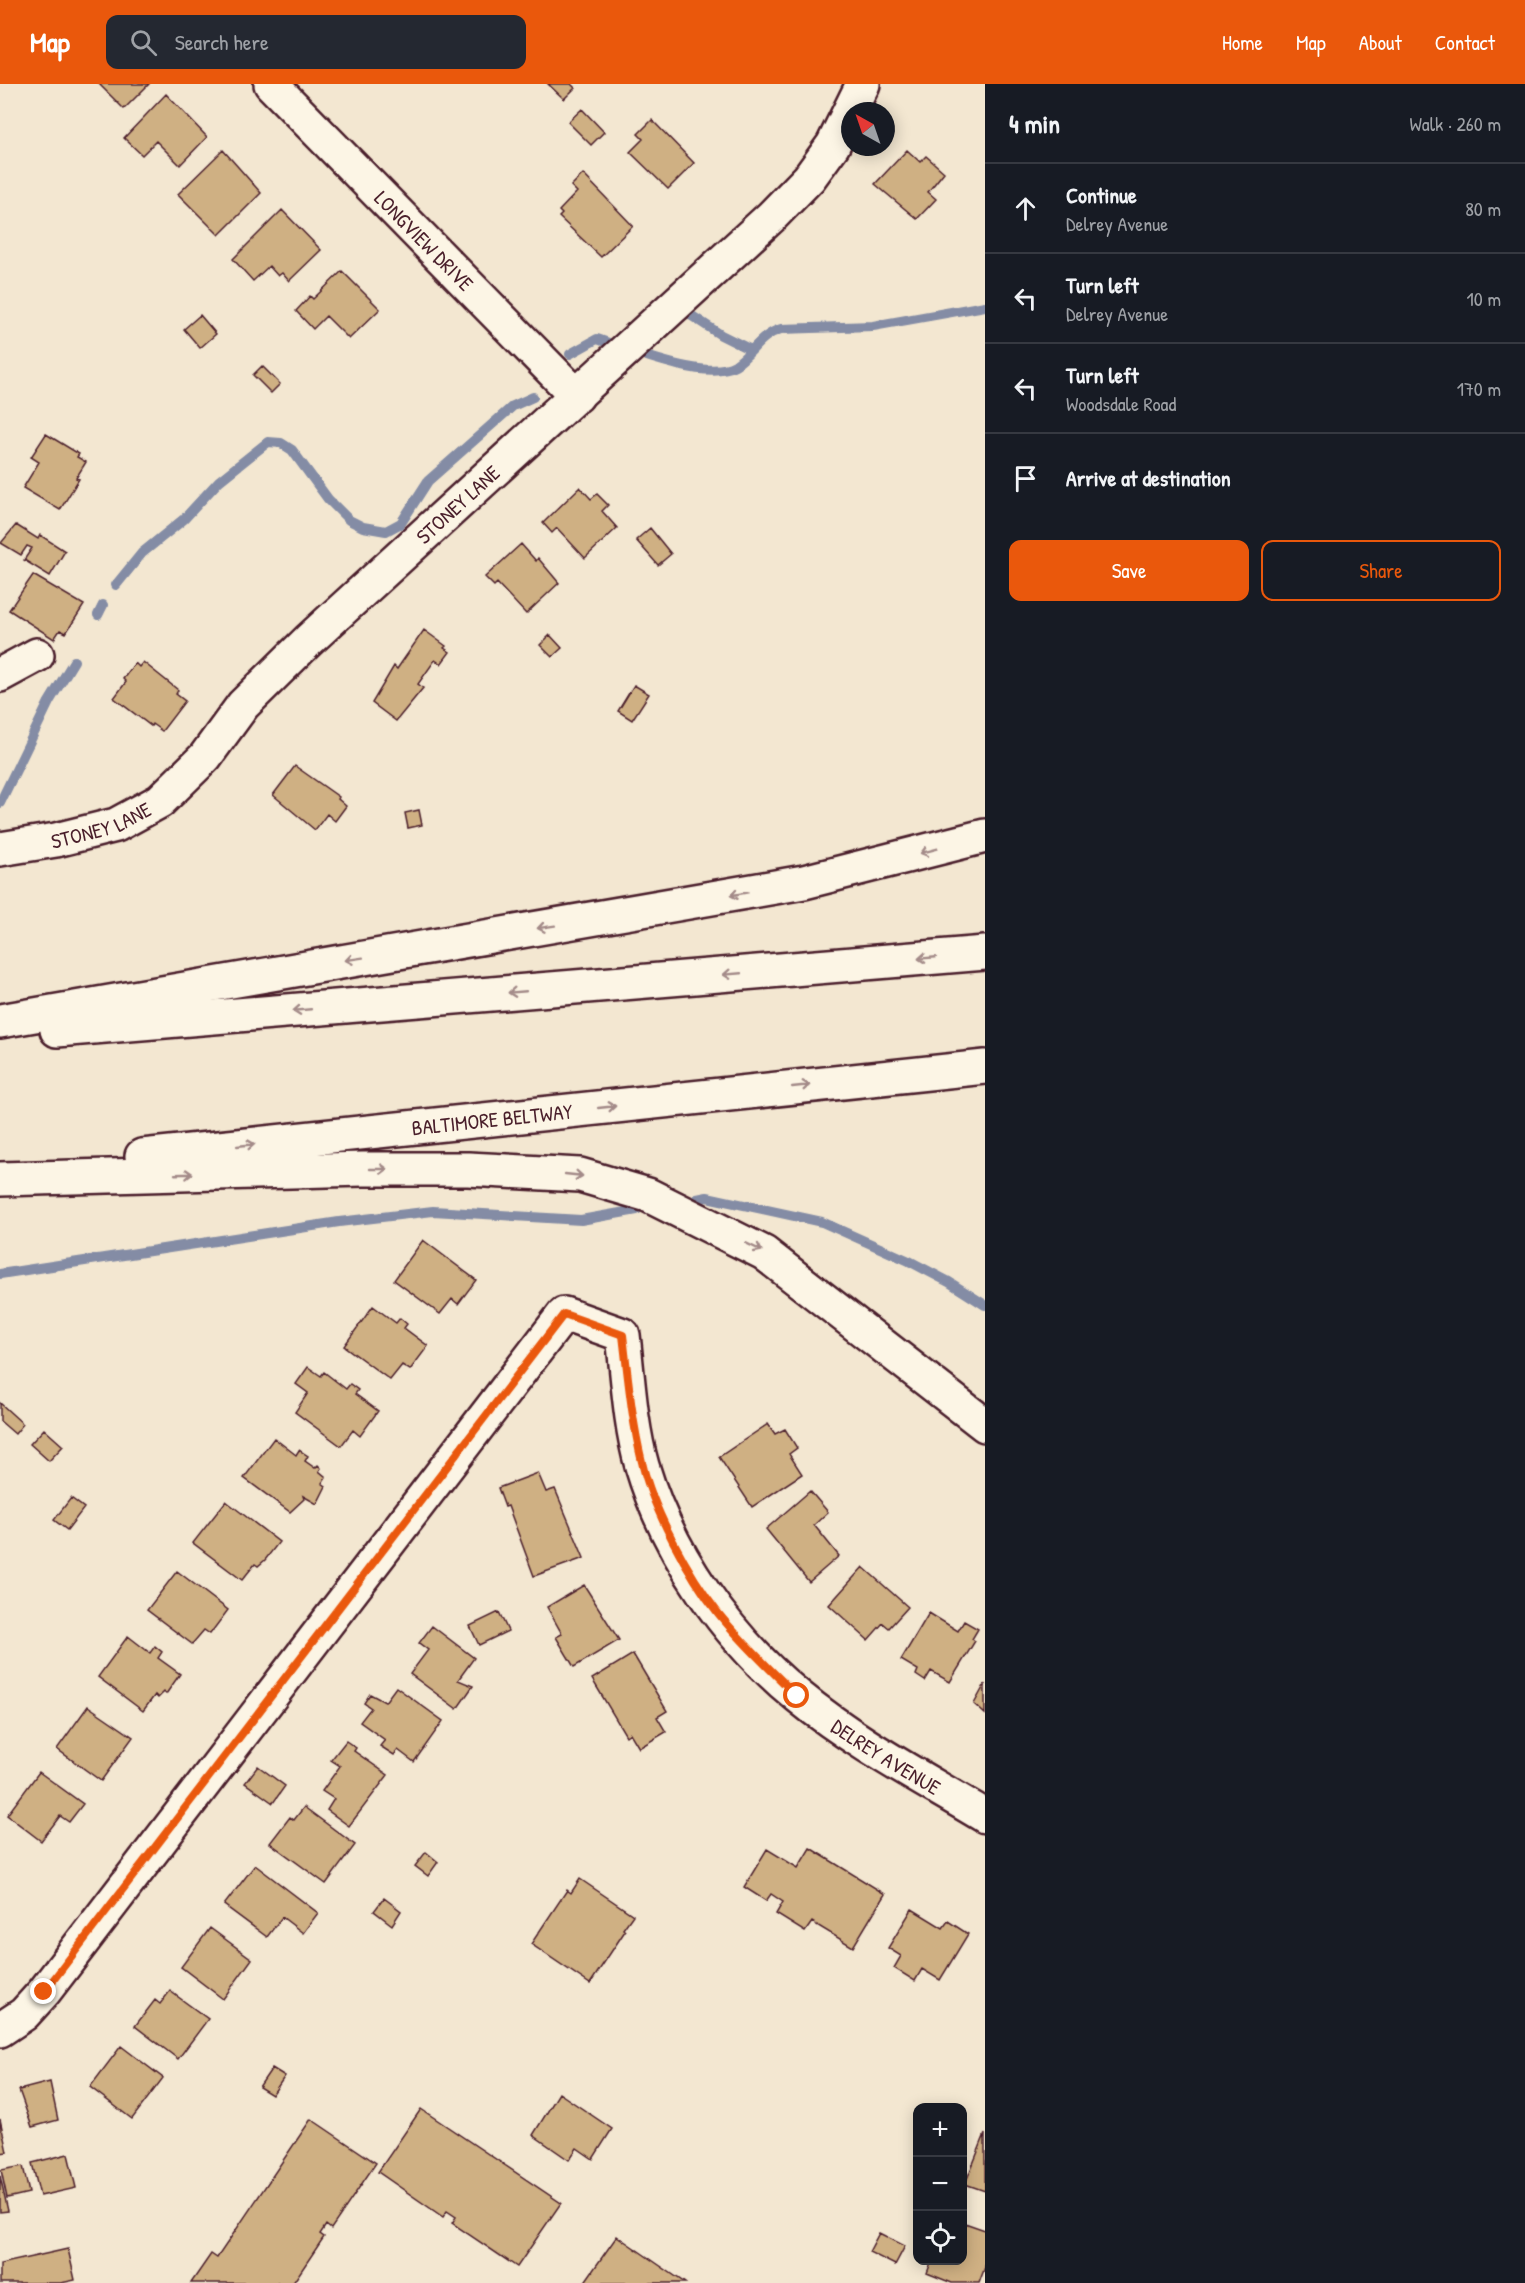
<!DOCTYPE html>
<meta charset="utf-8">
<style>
body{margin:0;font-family:"Patrick Hand",sans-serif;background:#242831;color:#f1f3f6}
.controls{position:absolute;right:18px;bottom:18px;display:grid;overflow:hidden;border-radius:12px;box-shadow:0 3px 15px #0003}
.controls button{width:54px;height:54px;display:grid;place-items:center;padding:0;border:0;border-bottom:2px solid #363941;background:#171b24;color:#f1f3f6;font:30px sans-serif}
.compass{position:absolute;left:841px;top:18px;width:54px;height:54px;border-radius:50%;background:#171b24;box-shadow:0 3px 15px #0003;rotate:320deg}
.stop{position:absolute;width:18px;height:18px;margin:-14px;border:4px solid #ea580c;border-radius:50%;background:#fff}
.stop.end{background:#ea580c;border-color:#fff;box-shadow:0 2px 6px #0008}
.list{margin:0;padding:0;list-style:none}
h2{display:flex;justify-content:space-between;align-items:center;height:78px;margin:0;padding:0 24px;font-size:26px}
h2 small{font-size:20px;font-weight:400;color:#9ea1a6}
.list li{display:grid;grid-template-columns:39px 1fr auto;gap:18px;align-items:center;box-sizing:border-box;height:90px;padding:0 24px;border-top:2px solid #363941}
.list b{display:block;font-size:22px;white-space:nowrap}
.list p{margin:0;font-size:20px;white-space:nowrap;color:#9ea1a6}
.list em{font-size:20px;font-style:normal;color:#9ea1a6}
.actions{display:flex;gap:12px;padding:18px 24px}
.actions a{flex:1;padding:14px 0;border:2px solid #ea580c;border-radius:12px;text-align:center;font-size:21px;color:#ea580c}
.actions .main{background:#ea580c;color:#fff}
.icon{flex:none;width:33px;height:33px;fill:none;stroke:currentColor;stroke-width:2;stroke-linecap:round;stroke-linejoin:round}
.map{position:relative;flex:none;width:985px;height:2199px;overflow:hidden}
header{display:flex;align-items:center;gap:36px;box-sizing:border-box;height:84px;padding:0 30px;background:#ea580c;color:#fff}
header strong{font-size:28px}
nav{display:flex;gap:33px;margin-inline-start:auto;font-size:21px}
.search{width:420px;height:54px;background:#242831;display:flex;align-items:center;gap:15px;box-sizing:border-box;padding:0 21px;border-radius:12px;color:#9ea1a6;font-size:22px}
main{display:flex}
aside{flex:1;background:#171b24}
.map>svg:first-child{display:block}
</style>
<header>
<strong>Map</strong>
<div class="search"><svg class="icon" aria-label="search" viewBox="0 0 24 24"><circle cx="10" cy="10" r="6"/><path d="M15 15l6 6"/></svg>Search here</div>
<nav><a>Home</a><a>Map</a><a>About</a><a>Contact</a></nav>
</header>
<main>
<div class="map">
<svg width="985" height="2199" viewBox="0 0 985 2199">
<rect width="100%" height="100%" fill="#f3e7d1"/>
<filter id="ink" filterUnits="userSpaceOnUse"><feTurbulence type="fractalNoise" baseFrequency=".0167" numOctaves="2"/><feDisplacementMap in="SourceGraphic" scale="12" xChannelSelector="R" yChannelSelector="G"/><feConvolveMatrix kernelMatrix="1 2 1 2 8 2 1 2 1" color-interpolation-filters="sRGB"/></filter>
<g filter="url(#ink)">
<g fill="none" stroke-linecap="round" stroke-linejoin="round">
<path stroke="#848ca5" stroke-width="10" d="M689,230L721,251L751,266
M570,270L597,255C627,265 707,298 735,281C752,270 760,251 781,245L873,242L985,222
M116,501L142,469L184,435L219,397L268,358L281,359L292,366L328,415L349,436L363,443L386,447L401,439L428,397L513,322L533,313
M98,531L103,521
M0,719L49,618L74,577
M697,1115L707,1113L822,1138L909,1177L949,1198L985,1221
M0,1190L339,1138L433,1127L581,1136L637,1126"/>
</g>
<path fill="#cfb083" stroke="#4a1f2b" stroke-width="1.5" d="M99,0H149L124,25Z
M548,0H571L575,4L564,15Z
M166,10L207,53L180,81L156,57L142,71L124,54Z
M582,25L604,48L591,61L568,38Z
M652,36L694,79L668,105L630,68L643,55L638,50Z
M223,66L261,109L219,151L178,110Z
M907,66L920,78L926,72L944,88L928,108L936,115L917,135L875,100Z
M583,90L633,142L601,173L559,133L562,130L559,127L577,108L571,102Z
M282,126L321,166L289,197L282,189L278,192L269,182L253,197L233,175Z
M342,187L380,225L349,255L326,232L313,245L296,227L310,212L313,215Z
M200,231L216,250L200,264L184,245Z
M262,282L280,300L271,309L253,291Z
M46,350L79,370L77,373L86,378L76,394L79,395L60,426L23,404L39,378L31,373Z
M580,403L591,415L597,410L608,421L602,427L617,444L585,474L557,444L552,449L543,439Z
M16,441L38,455L40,451L65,467L50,492L24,476L32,464L27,462L21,471L1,459Z
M650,444L671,470L658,481L636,456Z
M521,460L536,477L538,474L559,499L526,530L497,499L494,502L485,493Z
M33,491L84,521L66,549L60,546L54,555L9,526Z
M424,546L446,562L444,564L450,568L441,580L435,576L418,600L423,604L396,637L372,619L394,582L397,585Z
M550,551L562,564L552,573L540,561Z
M143,578L178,606L176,610L185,617L162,647L152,640L151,642L114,614L126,598L123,595L135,579L139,583Z
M634,601L649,610L632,636L618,627Z
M295,682L339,713L338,715L346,722L335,737L327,730L315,746L273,711Z
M419,726L422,741L408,744L405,729Z
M423,1156L476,1196L458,1220L452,1215L440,1230L394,1196Z
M373,1222L396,1239L400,1234L407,1240L404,1244L428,1262L410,1286L402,1281L390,1296L344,1262Z
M308,1283L321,1292L324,1288L346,1305L350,1300L358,1306L355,1310L378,1327L360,1352L353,1346L341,1362L295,1328L308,1309L296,1300Z
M0,1319L23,1340L15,1350L0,1337Z
M768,1340L775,1350L785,1345L797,1364L789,1370L802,1390L752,1423L719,1373Z
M44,1345L63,1362L49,1377L30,1360Z
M274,1354L296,1371L299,1366L308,1372L305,1377L315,1384L318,1381L321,1384L319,1387L326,1393L322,1399L326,1402L317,1420L303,1412L304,1415L290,1428L244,1394Z
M538,1389L546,1408L555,1405L584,1474L534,1492L508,1422L505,1423L498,1404Z
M810,1407L828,1428L814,1441L839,1472L809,1498L766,1445Z
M71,1414L84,1424L67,1446L54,1436Z
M226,1417L279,1458L265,1476L258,1482L255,1480L242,1496L193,1459Z
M863,1483L908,1523L889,1544L883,1539L868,1556L829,1521Z
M177,1487L228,1526L210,1550L204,1546L192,1560L147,1526Z
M584,1501L619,1556L574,1583L556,1553L562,1550L547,1523Z
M499,1528L508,1547L479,1561L470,1542Z
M929,1529L958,1547L964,1537L978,1545L972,1555L975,1557L950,1598L931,1587L925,1597L916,1591L918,1586L901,1576Z
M432,1542L474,1574L458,1596L473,1602L457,1625L410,1590L428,1566L419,1559Z
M128,1552L150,1569L155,1562L162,1568L158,1574L180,1590L166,1610L164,1608L158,1614L155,1611L143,1627L98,1593Z
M633,1570L667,1627L657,1633L666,1648L639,1664L630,1649L626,1652L592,1595Z
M985,1600V1630L974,1620Z
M396,1603L443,1637L414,1678L398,1666L394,1671L380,1662L385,1656L360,1638L371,1624L364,1619L370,1610L385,1618Z
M88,1622L133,1653L101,1697L57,1665Z
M346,1657L356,1664L354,1667L388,1691L349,1742L327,1726L334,1715L322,1707L340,1682L331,1676Z
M258,1682L285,1702L273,1719L245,1699Z
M39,1688L83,1720L69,1738L60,1732L41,1757L7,1731Z
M304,1723L355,1761L326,1800L270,1759L290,1733L294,1736Z
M810,1764L885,1810L853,1863L812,1838L805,1848L776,1830L783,1818L771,1810L766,1817L744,1803L767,1765L798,1784Z
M426,1768L438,1778L428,1792L415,1782Z
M255,1781L318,1829L303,1849L282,1833L267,1853L224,1821Z
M580,1795L633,1831L623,1845L625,1847L590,1900L531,1860L567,1806L571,1809Z
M384,1814L401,1827L392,1841L374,1827Z
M912,1825L943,1844L948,1837L968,1850L940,1896L922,1885L915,1897L894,1884L901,1872L888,1864Z
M210,1844L252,1875L223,1915L181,1883Z
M170,1907L208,1935L178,1975L135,1942L155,1916L160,1920Z
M121,1962L163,1994L132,2035L90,2003Z
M272,1984L285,1992L272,2011L259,2003Z
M50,1998L58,2036L32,2043L19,2006Z
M559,2009L612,2045L593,2075L577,2064L569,2076L533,2051Z
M421,2025L561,2119L517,2183L452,2139L456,2133L447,2127L443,2133L378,2088Z
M0,2035L7,2068L0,2069Z
M311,2035L376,2079L331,2145L326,2141L320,2150L324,2153L293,2199H191L211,2170L217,2174Z
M985,2050V2107L965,2100Z
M68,2070L76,2104L40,2112L32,2079Z
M23,2082L29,2109L7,2114L1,2086Z
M0,2092L8,2127L0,2128Z
M962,2138L985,2146V2183L979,2199H952L927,2189L932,2176H962Z
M879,2149L905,2162L895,2181L869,2168Z
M617,2152L685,2199H584Z
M68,2165L75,2196L61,2199H0V2180Z"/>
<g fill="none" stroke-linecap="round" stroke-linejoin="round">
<defs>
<g id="minor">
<path id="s1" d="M271,0L577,312"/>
<path d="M0,591L37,571"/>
<path id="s2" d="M0,765L56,756L116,741L160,717L205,673L243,621L309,556L771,133L809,94L833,61L863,0"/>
<path id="s3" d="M0,1946L24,1930L44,1908L564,1230L623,1251C628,1294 630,1340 642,1382C668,1469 727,1554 798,1612C855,1659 922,1694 985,1732"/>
</g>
<g id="highway">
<path d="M0,937L804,798L985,752"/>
<path d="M57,946L985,869"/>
<path id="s4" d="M142,1072L985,983"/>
<path d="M0,1095L363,1085H468L580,1091L648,1111L764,1169L985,1341"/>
</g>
</defs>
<use href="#minor" stroke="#4a1f2b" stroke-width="38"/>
<use href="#highway" stroke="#4a1f2b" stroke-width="38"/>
<use href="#minor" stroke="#fcf5e5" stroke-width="33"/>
<use href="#highway" stroke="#fcf5e5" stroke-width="33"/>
</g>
<defs><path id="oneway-shaft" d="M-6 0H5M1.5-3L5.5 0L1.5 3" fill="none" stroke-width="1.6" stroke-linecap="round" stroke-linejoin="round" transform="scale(1.5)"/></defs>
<g stroke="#a38a88">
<use href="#oneway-shaft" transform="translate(929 767) rotate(165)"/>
<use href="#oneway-shaft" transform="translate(739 810) rotate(170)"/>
<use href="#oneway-shaft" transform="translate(546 843) rotate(171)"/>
<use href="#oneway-shaft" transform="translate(927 874) rotate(175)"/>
<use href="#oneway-shaft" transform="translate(354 875) rotate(171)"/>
<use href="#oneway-shaft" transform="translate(732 890) rotate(175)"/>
<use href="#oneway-shaft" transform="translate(517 908) rotate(175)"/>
<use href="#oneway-shaft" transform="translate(302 926) rotate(175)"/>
<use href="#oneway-shaft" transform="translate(801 1002) rotate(-6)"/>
<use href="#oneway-shaft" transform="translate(607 1023) rotate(-6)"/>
<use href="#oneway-shaft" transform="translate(246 1061) rotate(-6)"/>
<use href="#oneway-shaft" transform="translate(379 1085)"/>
<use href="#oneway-shaft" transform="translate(184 1090) rotate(-2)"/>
<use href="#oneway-shaft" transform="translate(574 1091) rotate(6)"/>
<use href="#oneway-shaft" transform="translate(754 1163) rotate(26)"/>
</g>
</g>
<g fill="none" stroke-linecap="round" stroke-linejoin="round" filter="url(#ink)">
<path stroke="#ea580c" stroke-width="8" d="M44,1908L564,1230L623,1251C628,1294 632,1337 642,1378C652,1424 689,1492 718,1529C742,1559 770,1585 797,1612"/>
</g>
<g text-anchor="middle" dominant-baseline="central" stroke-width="6" stroke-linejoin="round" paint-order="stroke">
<g font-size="21" fill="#4a1f2b" stroke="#fcf5e5">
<text stroke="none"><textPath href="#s1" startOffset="219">LONGVIEW DRIVE</textPath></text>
<text stroke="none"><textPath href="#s2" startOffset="590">STONEY LANE</textPath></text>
<text stroke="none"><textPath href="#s2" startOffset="104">STONEY LANE</textPath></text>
<text stroke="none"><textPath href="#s4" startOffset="352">BALTIMORE BELTWAY</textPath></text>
<text stroke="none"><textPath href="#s3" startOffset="1497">DELREY AVENUE</textPath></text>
</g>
</g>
</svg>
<div class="controls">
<button>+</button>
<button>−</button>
<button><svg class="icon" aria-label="locate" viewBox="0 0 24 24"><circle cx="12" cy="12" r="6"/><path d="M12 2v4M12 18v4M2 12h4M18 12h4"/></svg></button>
</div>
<svg class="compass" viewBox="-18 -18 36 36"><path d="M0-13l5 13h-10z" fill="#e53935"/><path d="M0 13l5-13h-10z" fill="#9ea1a6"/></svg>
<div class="stop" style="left:797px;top:1612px"></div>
<div class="stop end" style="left:44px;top:1908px"></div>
</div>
<aside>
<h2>4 min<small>Walk · 260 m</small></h2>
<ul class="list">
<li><svg class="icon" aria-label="ahead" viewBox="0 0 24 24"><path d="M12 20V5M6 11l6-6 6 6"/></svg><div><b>Continue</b><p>Delrey Avenue</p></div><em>80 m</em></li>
<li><svg class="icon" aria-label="left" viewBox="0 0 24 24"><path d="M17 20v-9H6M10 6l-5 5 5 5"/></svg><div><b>Turn left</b><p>Delrey Avenue</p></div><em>10 m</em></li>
<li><svg class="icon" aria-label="left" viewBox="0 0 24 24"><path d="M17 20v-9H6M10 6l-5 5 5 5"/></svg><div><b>Turn left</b><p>Woodsdale Road</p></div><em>170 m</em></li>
<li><svg class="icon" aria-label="arrive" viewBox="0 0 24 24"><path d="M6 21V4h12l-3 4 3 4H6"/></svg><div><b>Arrive at destination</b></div></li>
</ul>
<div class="actions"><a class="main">Save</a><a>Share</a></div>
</aside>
</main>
